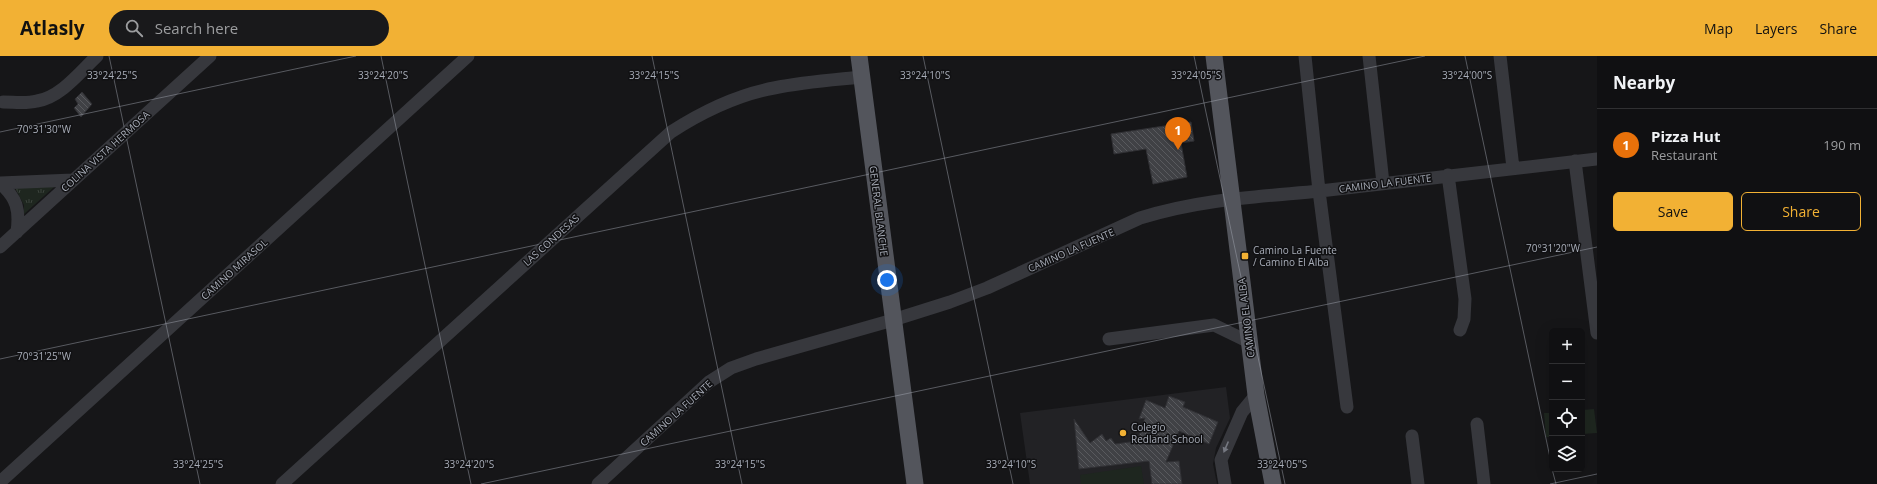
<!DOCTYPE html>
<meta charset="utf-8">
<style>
body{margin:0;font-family:"Open Sans",sans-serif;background:#19191b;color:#f1f3f6}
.controls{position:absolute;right:12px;bottom:12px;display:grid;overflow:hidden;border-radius:6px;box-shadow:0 4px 16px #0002}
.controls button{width:36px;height:36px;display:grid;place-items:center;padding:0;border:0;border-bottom:1px solid #303032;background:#101012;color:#f1f3f6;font:20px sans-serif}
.you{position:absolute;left:887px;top:224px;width:14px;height:14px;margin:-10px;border:3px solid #fff;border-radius:50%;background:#1a73e8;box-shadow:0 0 0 6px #1a73e833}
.badge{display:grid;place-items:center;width:26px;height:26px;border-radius:50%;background:#f2b134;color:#fff;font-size:13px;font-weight:700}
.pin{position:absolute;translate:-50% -33px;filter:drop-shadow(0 1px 2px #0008)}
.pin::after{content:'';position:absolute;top:21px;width:14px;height:12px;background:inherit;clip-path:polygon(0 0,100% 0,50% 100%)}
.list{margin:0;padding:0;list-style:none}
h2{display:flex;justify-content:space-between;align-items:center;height:52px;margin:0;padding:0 16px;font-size:17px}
h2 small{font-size:13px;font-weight:400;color:#9c9d9f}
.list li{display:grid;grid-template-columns:26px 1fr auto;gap:12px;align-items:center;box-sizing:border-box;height:72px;padding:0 16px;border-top:1px solid #303032}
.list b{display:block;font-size:15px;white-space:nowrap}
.list p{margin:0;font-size:13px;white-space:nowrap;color:#9c9d9f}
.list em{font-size:13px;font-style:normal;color:#9c9d9f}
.actions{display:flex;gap:8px;padding:12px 16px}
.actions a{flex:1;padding:9px 0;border:1px solid #f2b134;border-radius:6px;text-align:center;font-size:14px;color:#f2b134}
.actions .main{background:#f2b134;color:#111}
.icon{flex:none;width:22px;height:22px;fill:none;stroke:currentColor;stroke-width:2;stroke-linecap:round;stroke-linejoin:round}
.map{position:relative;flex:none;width:1597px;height:428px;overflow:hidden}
header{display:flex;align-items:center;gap:24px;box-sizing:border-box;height:56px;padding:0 20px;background:#f2b134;color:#111}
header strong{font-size:19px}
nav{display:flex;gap:22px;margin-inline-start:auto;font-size:14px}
.search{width:280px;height:36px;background:#19191b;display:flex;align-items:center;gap:10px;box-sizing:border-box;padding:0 14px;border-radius:22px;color:#9c9d9f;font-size:15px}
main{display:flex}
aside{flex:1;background:#101012}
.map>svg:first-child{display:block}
</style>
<header>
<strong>Atlasly</strong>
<div class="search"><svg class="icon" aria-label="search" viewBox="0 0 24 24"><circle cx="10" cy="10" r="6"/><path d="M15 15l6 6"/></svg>Search here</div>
<nav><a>Map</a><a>Layers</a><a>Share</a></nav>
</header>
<main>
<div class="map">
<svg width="1597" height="428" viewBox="0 0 1597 428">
<defs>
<pattern id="grass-tufts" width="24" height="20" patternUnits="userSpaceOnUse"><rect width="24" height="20" fill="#1e261f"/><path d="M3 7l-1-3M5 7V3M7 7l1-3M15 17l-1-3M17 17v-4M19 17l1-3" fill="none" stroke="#3c433d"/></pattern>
<pattern id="building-back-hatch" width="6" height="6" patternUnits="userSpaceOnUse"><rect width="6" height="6" fill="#404145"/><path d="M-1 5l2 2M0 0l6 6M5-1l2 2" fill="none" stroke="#595a5e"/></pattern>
</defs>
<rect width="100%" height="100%" fill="#161618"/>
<path fill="#222225" d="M1226,331L1230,362L1216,392L1213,408L1217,428H1030L1020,357Z"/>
<path fill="url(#grass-tufts)" d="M14,130L54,131L24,158V149Z"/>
<path fill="#1e261f" d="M1594,353L1597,377L1582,378V354Z
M1544,357H1552V381H1546Z
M1141,410L1144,428H1081L1080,419Z"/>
<path fill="url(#building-back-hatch)" stroke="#303034" d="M82,36L92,48L81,61L74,52L78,48L75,43Z
M1191,66L1194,85L1181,87L1187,121L1153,128L1146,93L1114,98L1111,78Z
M1169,340L1185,346L1183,351L1218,366L1209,388L1179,375L1166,406L1179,405L1182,428H1152L1149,405L1079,413L1074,363L1090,387L1102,378L1106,385L1111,382L1115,388L1137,385L1145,362L1139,363L1146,344L1165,352Z"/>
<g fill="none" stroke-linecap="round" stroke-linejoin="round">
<path stroke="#37383d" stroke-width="13" d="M1305,0L1319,135L1347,351
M1369,0L1383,127
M1500,0L1513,112
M3,46C14,46 26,48 37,45C61,41 80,16 97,0
M1575,105L1597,277
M1448,119L1465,243L1464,263L1460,274
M0,127L73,124
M0,127C17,142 20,154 17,176
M0,191L210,0
M1109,283L1214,269L1249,286
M1477,368L1484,428
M1412,380L1418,428
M0,426L468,0
M282,428L671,76C702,56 737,39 774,32C803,26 833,24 862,21
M598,428L709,326L731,312L756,303L893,264L950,246L987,232L1140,162C1202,143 1256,141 1320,135C1412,125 1505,113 1597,103
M1225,428L1221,404L1242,356L1256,339"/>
<path stroke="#53555c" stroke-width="17" d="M859,0L915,428
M1214,0L1256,339L1273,428"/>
</g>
<defs><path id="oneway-solid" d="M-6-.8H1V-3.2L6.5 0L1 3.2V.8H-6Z"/></defs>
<use fill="#757881" href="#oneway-solid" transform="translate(1226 391) rotate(113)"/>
<path fill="none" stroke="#a8adb8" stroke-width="1" stroke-opacity="0.45" d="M109,0L200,428M381,0L471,428M652,0L742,428M923,0L1013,428M1194,0L1285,428M1465,0L1552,411M0,76L356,0M0,303L1425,0M1552,413L1556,428M481,428L1597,191M1550,428L1597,418"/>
<g fill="#f2b134" stroke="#111113" stroke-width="1.5">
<rect x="1241" y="196" width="8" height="8" rx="2"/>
<circle cx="1123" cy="377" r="4"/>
</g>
<g text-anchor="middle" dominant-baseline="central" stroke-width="3" stroke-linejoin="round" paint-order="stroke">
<g font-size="10" fill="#a8adb8" stroke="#111113">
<text transform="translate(105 95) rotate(-42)">COLINA VISTA HERMOSA</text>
<text transform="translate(1385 127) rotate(-7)">CAMINO LA FUENTE</text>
<text transform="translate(879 155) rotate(83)">GENERAL BLANCHE</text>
<text transform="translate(551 184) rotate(-42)">LAS CONDESAS</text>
<text transform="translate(1071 194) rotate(-24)">CAMINO LA FUENTE</text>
<text transform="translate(234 213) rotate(-42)">CAMINO MIRASOL</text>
<text transform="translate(1246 262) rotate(-97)">CAMINO EL ALBA</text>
<text transform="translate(676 357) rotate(-42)">CAMINO LA FUENTE</text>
</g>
<g font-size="10" fill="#a8adb8" stroke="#111113" text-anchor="start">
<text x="1253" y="194">Camino La Fuente<tspan x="1253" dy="12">/ Camino El Alba</tspan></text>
<text x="1131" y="371">Colegio<tspan x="1131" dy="12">Redland School</tspan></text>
</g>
</g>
<g font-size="10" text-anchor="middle" fill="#a8adb8" stroke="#111113" stroke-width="3" stroke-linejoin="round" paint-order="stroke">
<text x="112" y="23">33°24'25"S</text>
<text x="383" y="23">33°24'20"S</text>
<text x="654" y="23">33°24'15"S</text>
<text x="925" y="23">33°24'10"S</text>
<text x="1196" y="23">33°24'05"S</text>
<text x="1467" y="23">33°24'00"S</text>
<text x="44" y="77">70°31'30"W</text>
<text x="1553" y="196">70°31'20"W</text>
<text x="44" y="304">70°31'25"W</text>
<text x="198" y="412">33°24'25"S</text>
<text x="469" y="412">33°24'20"S</text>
<text x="740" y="412">33°24'15"S</text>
<text x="1011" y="412">33°24'10"S</text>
<text x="1282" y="412">33°24'05"S</text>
</g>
</svg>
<div class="controls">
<button>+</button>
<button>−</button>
<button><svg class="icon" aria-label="locate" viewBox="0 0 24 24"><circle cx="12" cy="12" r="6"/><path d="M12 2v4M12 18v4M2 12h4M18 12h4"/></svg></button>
<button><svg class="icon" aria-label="layers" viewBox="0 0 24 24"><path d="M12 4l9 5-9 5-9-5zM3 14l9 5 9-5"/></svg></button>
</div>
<div class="you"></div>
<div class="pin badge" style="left:1178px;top:94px;background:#e8710a">1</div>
</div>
<aside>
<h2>Nearby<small></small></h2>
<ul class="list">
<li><span class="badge" style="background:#e8710a">1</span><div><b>Pizza Hut</b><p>Restaurant</p></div><em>190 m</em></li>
</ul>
<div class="actions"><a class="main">Save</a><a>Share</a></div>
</aside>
</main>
